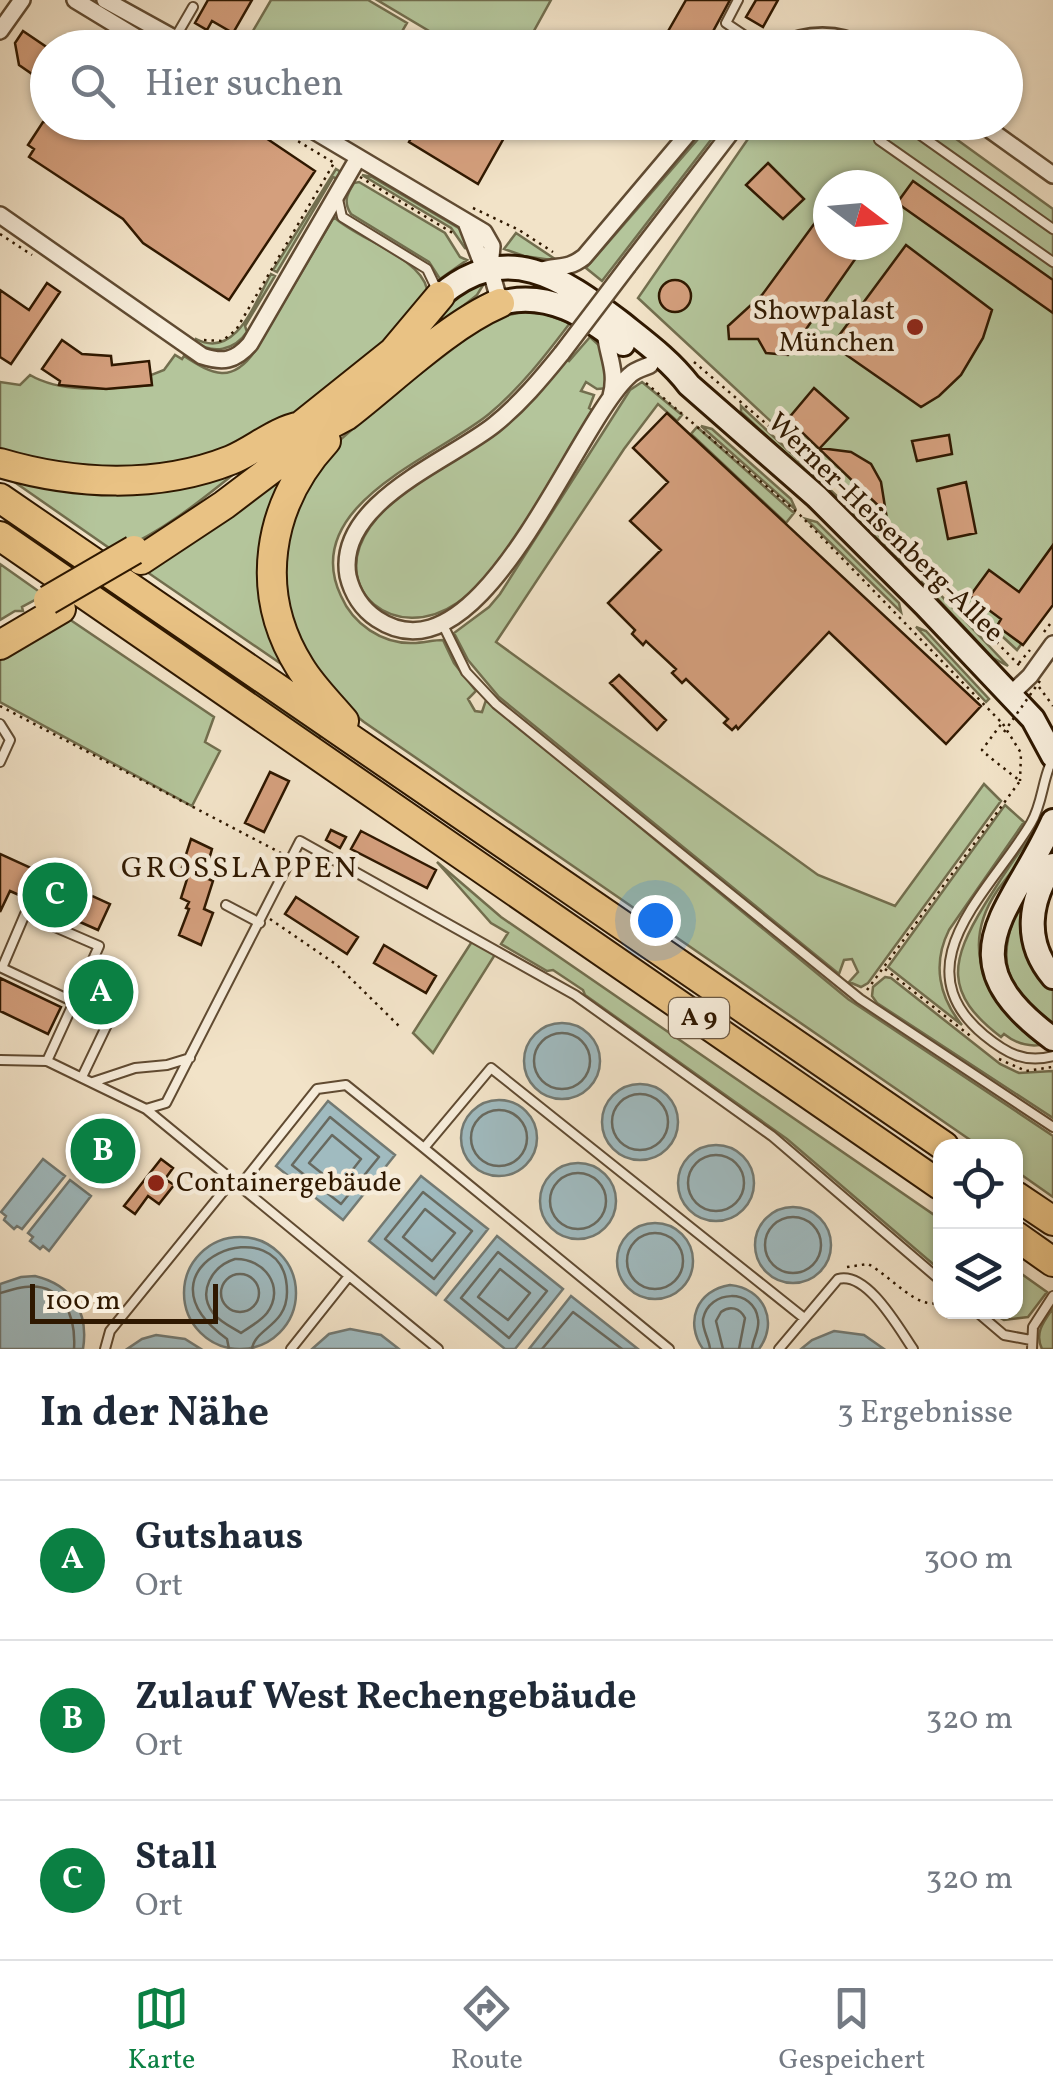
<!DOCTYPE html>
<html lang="de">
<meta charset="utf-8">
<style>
body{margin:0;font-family:Vollkorn,serif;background:#f6f6f7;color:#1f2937}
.controls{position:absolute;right:30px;bottom:30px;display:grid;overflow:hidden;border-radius:20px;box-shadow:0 2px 8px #0004}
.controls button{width:90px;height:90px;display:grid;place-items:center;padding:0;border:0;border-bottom:2px solid #e0e1e3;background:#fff;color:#1f2937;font:50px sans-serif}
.compass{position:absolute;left:813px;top:170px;width:90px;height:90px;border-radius:50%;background:#fff;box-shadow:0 2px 8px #0004;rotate:106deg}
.scale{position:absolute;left:30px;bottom:25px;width:188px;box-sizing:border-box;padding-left:10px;border:5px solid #2f1800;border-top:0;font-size:28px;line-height:35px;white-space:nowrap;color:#2f1800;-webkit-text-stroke:8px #f7eddb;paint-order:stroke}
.you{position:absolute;left:655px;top:920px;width:35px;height:35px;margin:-25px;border:8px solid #fff;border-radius:50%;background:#1a73e8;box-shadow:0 0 0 15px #1a73e833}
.badge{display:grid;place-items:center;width:65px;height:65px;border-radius:50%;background:#0b8043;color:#fff;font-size:32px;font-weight:700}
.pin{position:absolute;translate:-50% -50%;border:5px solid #fff;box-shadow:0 2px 10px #0006}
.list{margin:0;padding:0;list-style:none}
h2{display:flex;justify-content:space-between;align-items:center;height:130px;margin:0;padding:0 40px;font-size:42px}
h2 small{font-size:32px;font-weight:400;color:#747a83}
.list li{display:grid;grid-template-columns:65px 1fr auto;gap:30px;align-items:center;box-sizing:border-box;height:160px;padding:0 40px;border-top:2px solid #e0e1e3}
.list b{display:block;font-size:38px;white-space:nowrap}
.list p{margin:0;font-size:32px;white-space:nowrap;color:#747a83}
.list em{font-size:32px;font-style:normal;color:#747a83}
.icon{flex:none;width:55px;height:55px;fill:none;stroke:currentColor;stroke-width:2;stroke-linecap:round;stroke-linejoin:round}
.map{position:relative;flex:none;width:1053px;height:1349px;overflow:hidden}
.search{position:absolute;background:#fff;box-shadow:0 2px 8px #0004;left:30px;right:30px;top:30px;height:110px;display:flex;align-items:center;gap:25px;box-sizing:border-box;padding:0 35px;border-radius:55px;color:#747a83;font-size:38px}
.sheet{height:610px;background:#fff}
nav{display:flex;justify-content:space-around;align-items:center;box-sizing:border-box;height:140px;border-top:2px solid #e0e1e3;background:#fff;font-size:28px;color:#747a83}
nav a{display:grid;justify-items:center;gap:5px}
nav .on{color:#0b8043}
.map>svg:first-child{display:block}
</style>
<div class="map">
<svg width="1053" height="1349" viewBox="0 0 1053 1349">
<rect width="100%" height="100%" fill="#f2e3c8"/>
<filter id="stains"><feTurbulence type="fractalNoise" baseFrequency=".002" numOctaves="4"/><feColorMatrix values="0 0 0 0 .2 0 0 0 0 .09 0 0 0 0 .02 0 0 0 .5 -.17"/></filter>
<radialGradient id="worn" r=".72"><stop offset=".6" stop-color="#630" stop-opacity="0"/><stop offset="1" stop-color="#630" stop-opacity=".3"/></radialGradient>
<path fill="#b4c59b" stroke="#726e4e" stroke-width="2.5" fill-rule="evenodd" d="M271,0H368L407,23L393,47H269L250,36Z
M377,0H551L525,47H456Z
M712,123H724L602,281L586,268Z
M759,123H934L1053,209V600L1017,650L638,298ZM828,185H888V245H828Z
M336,169L341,172L338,179L333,177L277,272L273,270Z
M362,175L372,177L462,230L470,249L465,248L451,228Z
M359,182L445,233L460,257L467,260L440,279L429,262L351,214C343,202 347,194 354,183Z
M334,217C357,239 420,257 427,289L396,334L329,391L247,446L132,474L0,458V382L20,385L30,375C64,395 114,388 151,385V375L164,370L175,355L182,359L184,356C213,375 232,384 255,351Z
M516,233L558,261L524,256L504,249Z
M271,274L275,276L245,326L247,332C234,351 213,354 194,342L196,339C236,360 255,302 271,274Z
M485,282L477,295L429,333L424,332C442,311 457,290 485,282Z
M522,312L545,314L570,323C545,356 521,387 489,414C437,457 298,505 341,596C353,624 382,644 413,643C423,643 433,640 443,640L454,663L476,691L468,699L475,711L482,712L486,700L848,999L1053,1136V1197L1016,1171V1146H979L364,722L345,707L293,640L279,547L323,455L382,403L480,328L501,317Z
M590,337L602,348L609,388L597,389L586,382L581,391L594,395L589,408L595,412C559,469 512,566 457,603C396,645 326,590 370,527C402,482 462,461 503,426C526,406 545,381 566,359L569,361Z
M642,382L682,415L677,421L658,404L624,449L496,642L818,875L895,906L984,784L1001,801L868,983L861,987L849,982L858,972L852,959L844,960L839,974L499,697L468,660L454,633L489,607L500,594L630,390Z
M741,406L905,560L903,563L741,412Z
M701,426L712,429L791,499L796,510Z
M697,427L794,513L786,523L691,434Z
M266,448C219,485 171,529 115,552L0,472L57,482Z
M300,451L277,501L290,670L147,572Z
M806,519L817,522L899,603L901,612Z
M0,564L44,595L22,607L23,611H15L0,620Z
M925,578L934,588L1008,666L993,658L922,582Z
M113,592L322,734L318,740L106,596Z
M69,619L214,717L205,742L220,751L192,806L0,702V653Z
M916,627L926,631L989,699L986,702Z
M1005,805L1024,822L949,930C932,964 939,997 962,1025L888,967Z
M1033,833C1030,851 1009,874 997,891C956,952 991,1006 1040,1045C1025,1047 1014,1042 1004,1034L1001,1037C943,993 950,961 985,904C1000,880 1016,856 1033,833Z
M437,862L501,917L940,1219V1270L787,1139L585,995L583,990L553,970L547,971L501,944L508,933L491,923Z
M1022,899L1025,901L1037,971L1053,990V1023C1000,985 996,956 1022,899Z
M473,940L496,953L433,1053L413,1033Z
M885,977L891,978L1000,1064L1019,1073L1053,1071V1118L877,1003L872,996L873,987Z
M1016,1270L1047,1292L1028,1317L1004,1320L990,1312H1016Z
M1053,1308V1349H1042C1034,1333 1044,1321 1053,1308Z"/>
<path fill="#a0bbc0" stroke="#737a73" stroke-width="2.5" d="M524 1061a38 38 0 1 1 76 0a38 38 0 1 1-76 0Z
M602 1122a38 38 0 1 1 76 0a38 38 0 1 1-76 0Z
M461 1138a38 38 0 1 1 76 0a38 38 0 1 1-76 0Z
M328,1101L395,1155L343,1220L276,1166Z
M678 1183a38 38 0 1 1 76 0a38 38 0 1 1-76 0Z
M43,1159L65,1176L22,1229L17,1226L14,1229L4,1220L6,1216L1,1212Z
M540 1201a38 38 0 1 1 76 0a38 38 0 1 1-76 0Z
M421,1176L488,1229L436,1295L369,1241Z
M70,1180L91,1196L49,1251L43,1246L40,1249L30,1241L33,1237L28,1233Z
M755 1245a38 38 0 1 1 76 0a38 38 0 1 1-76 0Z
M617 1261a38 38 0 1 1 76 0a38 38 0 1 1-76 0Z
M497,1236L563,1289L515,1349H505L445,1300Z
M184 1293a56 56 0 1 1 112 0a56 56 0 1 1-112 0Z
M35,1276C72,1285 89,1312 83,1349H0V1284L21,1277Z
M730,1285C764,1288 779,1322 759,1349H703C684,1322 697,1290 730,1285Z
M571,1296L638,1349H529Z
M350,1329L381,1335L399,1349H312L329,1334Z
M834,1331L864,1335L884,1349H801L812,1340Z
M156,1335L185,1339L201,1349H127L142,1339Z"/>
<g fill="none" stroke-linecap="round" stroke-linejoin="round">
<path stroke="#686a60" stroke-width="2.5" d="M534 1061a28 28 0 1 1 56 0a28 28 0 1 1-56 0Z
M612 1122a28 28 0 1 1 56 0a28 28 0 1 1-56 0Z
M471 1138a28 28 0 1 1 56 0a28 28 0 1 1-56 0Z
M330,1117L379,1157L341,1204L292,1165Z
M332,1135L361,1159L339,1187L309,1163Z
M688 1183a28 28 0 1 1 56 0a28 28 0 1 1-56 0Z
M550 1201a28 28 0 1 1 56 0a28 28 0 1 1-56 0Z
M423,1192L472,1231L434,1279L385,1239Z
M425,1209L455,1233L432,1261L403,1237Z
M765 1245a28 28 0 1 1 56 0a28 28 0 1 1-56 0Z
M627 1261a28 28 0 1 1 56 0a28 28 0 1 1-56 0Z
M498,1252L547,1291L509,1338L461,1298Z
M235,1259C264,1258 286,1287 267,1313C260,1322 249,1327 241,1333C233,1328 220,1322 213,1313C197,1292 212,1266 235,1259Z
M500,1269L530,1293L508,1320L478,1297Z
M221 1293a19 19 0 1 1 38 0a19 19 0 1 1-38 0Z
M0,1293C8,1291 16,1288 25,1287C64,1282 76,1318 74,1349
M229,1349L227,1339C124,1265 287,1201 287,1292C287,1326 255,1328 252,1349
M542,1349L573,1312L622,1349
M710,1349C709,1338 702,1330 703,1319C709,1289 754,1288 758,1319C760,1330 753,1338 752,1349
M723,1349L716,1321L721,1312C730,1305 740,1308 745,1318L739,1349"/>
</g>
<path fill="#d49f7d" stroke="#2f1800" stroke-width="2.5" d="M208,0H252L233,33L212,21L207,30L195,23Z
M686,0H730L704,48H677L663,40Z
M756,0H778L763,27L746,17Z
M23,31L48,48V85L19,65L15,43Z
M43,122H192L197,130L206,127L215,133L222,122H242L315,171L229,300L143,243L123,219L29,157L34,149L28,145Z
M420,122H513L478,184L409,142Z
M768,163L804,199L783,219L746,185Z
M913,181L1053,280V313L897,203Z
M828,205V245H865L788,355L766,353L758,339H729L728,326L762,295Z
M906,245L992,310L983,338L961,375L939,396L921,407L832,345Z
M659 296a16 16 0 1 1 32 0a16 16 0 1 1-32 0Z
M47,283L60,292L11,364L0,357V290L29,310Z
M62,340L82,354L111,356L112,365L149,361L152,385L106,389L59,385L60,381L42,369Z
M814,388L848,418L820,448L851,452L871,464L881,482L886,513L788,419Z
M667,413L981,706L946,744L829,632L738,729L736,726L732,730L724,723L728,719L686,679L682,683L672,673L676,669L646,641L643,645L632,634L635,630L608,603L661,550L630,521L668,482L633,448Z
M949,435L952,454L917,461L912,441Z
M966,482L976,533L948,539L938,489Z
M1053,545V605L1023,645L997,626L1001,619L970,596L989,570L1019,592Z
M619,675L666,720L657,730L610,683Z
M270,772L289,781L264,832L245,823Z
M331,830L346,837L340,848L326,840Z
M361,831L436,870L427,888L351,849Z
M191,839L212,849L204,877L213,881L204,909L213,913L201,945L179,935L189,909L186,908L189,902L181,898L188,876L184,874L187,869L182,867Z
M0,854L110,904L98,930L10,891L0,912Z
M296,897L358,937L347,954L285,914Z
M384,945L436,976L426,993L374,963Z
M101,963L124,973L101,1021L79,1011Z
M0,978L61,1007L48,1034L0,1011Z
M92,1129L127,1157L115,1173L80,1145Z
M161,1159L173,1168L165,1179L174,1185L159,1204L148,1196L135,1214L124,1206Z"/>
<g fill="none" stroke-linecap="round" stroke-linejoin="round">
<defs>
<path id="lane" d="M738,0L726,23L763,48
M175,38L193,7
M890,122L879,140L1053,262
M902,122L1053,229
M200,123V122
M338,199L342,217L427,269L437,290
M442,623L466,672L496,704L860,999L1053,1127
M0,724L10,740L0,762
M1053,758C1042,779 1043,803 1031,823C992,890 899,964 984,1035C1006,1053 1025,1064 1053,1056
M226,905L260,923
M0,1060L47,1061L146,1109L438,1349
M47,1061L74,1002L2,968L25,914L99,946L74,1002
M82,1077L115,1008
M93,1082L135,1068L167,1065L190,1058
M146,1109L166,1103L300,841L575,995L772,1136L940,1280
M977,1312L1004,1335L1031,1340
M105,1349L110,1331L226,1188L239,1187L317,1089L346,1085L424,1148
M291,1349L349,1276
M669,1349L424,1148L491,1068L804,1318
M779,1349L838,1279C867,1271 898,1327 913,1349
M1032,1349L1033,1327L1053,1296"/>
<path id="street" d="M75,0L154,48
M105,0L192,48
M0,31L22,0
M775,48C806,33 836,31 867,48
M299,122L484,232L492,246L490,268
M979,122L1053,175
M0,215L202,356C223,363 235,361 250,344L358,158
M466,222L481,261L490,268L500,303
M628,266L739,122
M539,271C557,264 566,271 584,257L698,122
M605,331C607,355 618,371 611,396
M562,353C541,379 520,404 494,425C449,461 335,503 348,576C352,593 362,609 377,619C482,689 574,424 630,375C635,370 643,368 650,365
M1010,695L1030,676L1053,644"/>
<path id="secondary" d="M440,296C506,239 562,278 620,322C645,342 670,360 689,385L817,497L925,605L1033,719L1053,756
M500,303C549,290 586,316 623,344
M1053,821C1012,913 941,957 1053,1039
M1053,865C1029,900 1023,942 1053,977"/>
<path id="highway" d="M303,424L393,352L440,296
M326,441C267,505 253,592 300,667C312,687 329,703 344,721
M0,463C74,485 158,489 231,460C255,450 275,431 301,426
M0,498L944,1146
M0,536L940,1185
M141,560L224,505L331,424L346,416C393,380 447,326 500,303
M0,645L61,609
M1016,1196L1053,1221
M1016,1236L1053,1262"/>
</defs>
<use href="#lane" stroke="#604b32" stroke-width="12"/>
<use href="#street" stroke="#604b32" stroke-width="20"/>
<use href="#secondary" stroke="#2f1800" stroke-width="28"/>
<use href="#highway" stroke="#2f1800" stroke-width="32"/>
<path stroke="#2f1800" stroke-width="2.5" stroke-dasharray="2.5 5" stroke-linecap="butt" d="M266,122L336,164
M957,122L968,130
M360,177L456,235
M473,208L519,230L553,252
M0,234L32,255
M204,340L222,341L236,330L334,163
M694,362L867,510L1020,666
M646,383L800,515L1002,723L982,750L987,755
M1044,632L1050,624L1053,625
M1019,663L1030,650
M1039,687L1053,706
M0,706L281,853
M1003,724L1021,753L1020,781
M270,919L337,965L402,1029
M885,969L973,1038
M867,990L1020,781L987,755L991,750
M999,1059L1026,1071L1052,1067
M847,1267L868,1264C891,1276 918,1311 940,1302"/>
<use href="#lane" stroke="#f7eddb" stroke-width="8"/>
<use href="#street" stroke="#f7eddb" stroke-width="15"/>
<use href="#secondary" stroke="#f7eddb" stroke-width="22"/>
<use href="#highway" stroke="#e9c284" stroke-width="28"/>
<defs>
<path id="street-bridge" d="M562,353L628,266"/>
<path id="highway-bridge" d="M48,600L134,550"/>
</defs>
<use href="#street-bridge" stroke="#604b32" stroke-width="20" stroke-linecap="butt"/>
<use href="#highway-bridge" stroke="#2f1800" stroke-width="32" stroke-linecap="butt"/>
<path stroke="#2f1800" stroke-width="2.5" stroke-dasharray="2.5 5" stroke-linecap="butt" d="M1004,732L1042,678"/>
<use href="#street-bridge" stroke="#f7eddb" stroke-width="15"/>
<use href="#highway-bridge" stroke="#e9c284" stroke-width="28"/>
</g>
<g fill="#8f2418" stroke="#f7eddb" stroke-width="4">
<circle cx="915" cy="327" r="10"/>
<circle cx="156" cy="1183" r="10"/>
</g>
<g text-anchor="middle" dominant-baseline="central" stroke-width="9" stroke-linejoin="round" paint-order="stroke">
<rect fill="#f7eddb" stroke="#6b5842" stroke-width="2.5" x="669" y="998" width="60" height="40" rx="8"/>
<g font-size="25" font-weight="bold" fill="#2f1800">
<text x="699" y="1018">A 9</text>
</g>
<g font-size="28" fill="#2f1800" stroke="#f7eddb" text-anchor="end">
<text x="895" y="311">Showpalast<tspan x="895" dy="32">München</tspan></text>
<text x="176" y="1183" text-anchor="start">Containergebäude</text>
</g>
<g font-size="28" fill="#2f1800" stroke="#f7eddb">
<text transform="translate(885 528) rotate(44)">Werner-Heisenberg-Allee</text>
</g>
<g font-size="30" letter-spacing="2.5" fill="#2f1800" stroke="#f7eddb">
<text x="240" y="869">GROSSLAPPEN</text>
</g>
</g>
<rect width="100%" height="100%" filter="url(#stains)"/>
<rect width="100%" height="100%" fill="url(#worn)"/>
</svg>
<div class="controls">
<button><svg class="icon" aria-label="locate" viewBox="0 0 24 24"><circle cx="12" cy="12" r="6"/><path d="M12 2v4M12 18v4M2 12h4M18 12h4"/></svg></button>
<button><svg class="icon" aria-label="layers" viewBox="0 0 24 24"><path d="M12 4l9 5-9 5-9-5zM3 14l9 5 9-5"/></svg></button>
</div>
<svg class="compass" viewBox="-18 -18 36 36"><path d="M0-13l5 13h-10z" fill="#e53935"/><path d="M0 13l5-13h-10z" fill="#747a83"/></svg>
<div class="scale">100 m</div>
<div class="you"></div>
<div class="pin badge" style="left:101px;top:992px">A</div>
<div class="pin badge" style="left:103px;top:1151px">B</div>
<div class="pin badge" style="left:55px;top:895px">C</div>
<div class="search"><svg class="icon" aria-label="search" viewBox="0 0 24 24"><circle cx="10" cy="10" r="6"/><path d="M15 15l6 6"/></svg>Hier suchen</div>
</div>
<section class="sheet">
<h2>In der Nähe<small>3 Ergebnisse</small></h2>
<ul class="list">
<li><span class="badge">A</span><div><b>Gutshaus</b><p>Ort</p></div><em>300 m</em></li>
<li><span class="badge">B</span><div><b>Zulauf West Rechengebäude</b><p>Ort</p></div><em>320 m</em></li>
<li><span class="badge">C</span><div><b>Stall</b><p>Ort</p></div><em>320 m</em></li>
</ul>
</section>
<nav>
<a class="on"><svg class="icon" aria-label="map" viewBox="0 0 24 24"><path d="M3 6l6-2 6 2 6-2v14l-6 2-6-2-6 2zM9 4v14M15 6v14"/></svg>Karte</a>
<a><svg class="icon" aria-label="directions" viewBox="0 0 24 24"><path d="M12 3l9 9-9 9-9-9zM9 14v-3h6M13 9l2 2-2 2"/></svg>Route</a>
<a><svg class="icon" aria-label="saved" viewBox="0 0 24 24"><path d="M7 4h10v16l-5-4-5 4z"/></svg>Gespeichert</a>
</nav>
